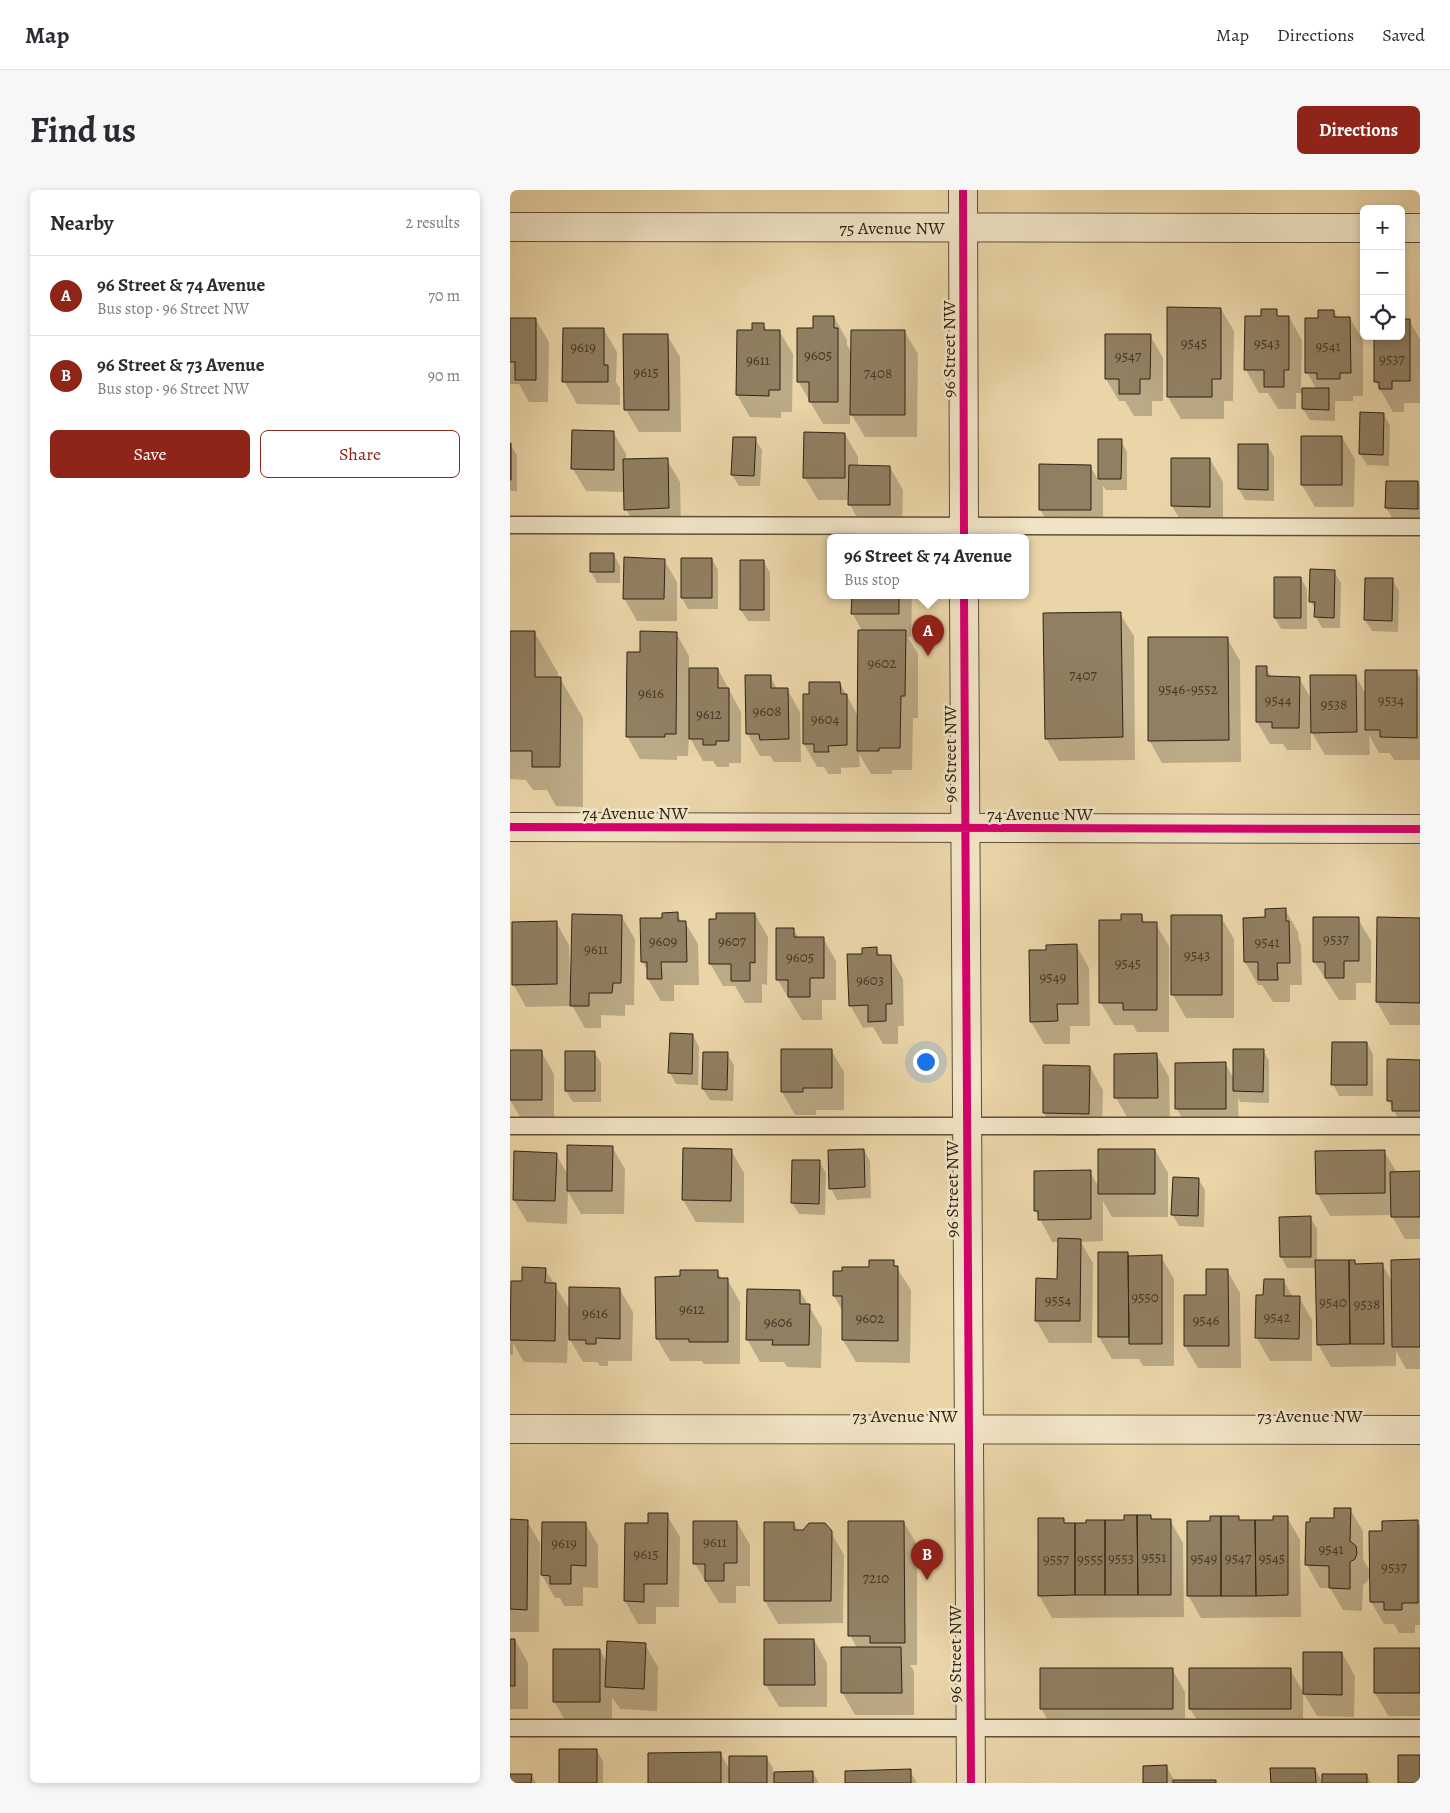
<!DOCTYPE html>
<meta charset="utf-8">
<style>
body{margin:0;font-family:Alegreya,serif;background:#f7f7f7;color:#2b2b33}
.controls{position:absolute;right:15px;top:15px;display:grid;overflow:hidden;border-radius:8px;box-shadow:0 2px 8px #0003}
.controls button{width:45px;height:45px;display:grid;place-items:center;padding:0;border:0;border-bottom:1px solid #e1e1e2;background:#fff;color:#2b2b33;font:25px sans-serif}
.you{position:absolute;left:415px;top:871px;width:18px;height:18px;margin:-12px;border:4px solid #fff;border-radius:50%;background:#1a73e8;box-shadow:0 0 0 8px #1a73e833}
.badge{display:grid;place-items:center;width:32px;height:32px;border-radius:50%;background:#8f2418;color:#fff;font-size:16px;font-weight:700}
.pin{position:absolute;translate:-50% -41px;filter:drop-shadow(0 1px 2px #0008)}
.pin::after{content:'';position:absolute;top:26px;width:18px;height:15px;background:inherit;clip-path:polygon(0 0,100% 0,50% 100%)}
.popup{position:absolute;left:317px;top:344px;width:202px;height:65px;box-sizing:border-box;display:grid;place-content:center;border-radius:8px;background:#fff;filter:drop-shadow(0 1px 4px #0005);font-size:16px;white-space:nowrap;color:#7c7c81}
.popup b{font-size:19px;color:#2b2b33}
.popup::after{content:'';position:absolute;left:50%;top:100%;margin-left:-10px;border:10px solid transparent;border-top-color:#fff}
.list{margin:0;padding:0;list-style:none}
h2{display:flex;justify-content:space-between;align-items:center;height:65px;margin:0;padding:0 20px;font-size:21px}
h2 small{font-size:16px;font-weight:400;color:#7c7c81}
.list li{display:grid;grid-template-columns:32px 1fr auto;gap:15px;align-items:center;box-sizing:border-box;height:80px;padding:0 20px;border-top:1px solid #e1e1e2}
.list b{display:block;font-size:19px;white-space:nowrap}
.list p{margin:0;font-size:16px;white-space:nowrap;color:#7c7c81}
.list em{font-size:16px;font-style:normal;color:#7c7c81}
.actions{display:flex;gap:10px;padding:15px 20px}
.actions a{flex:1;padding:11px 0;border:1px solid #8f2418;border-radius:8px;text-align:center;font-size:18px;color:#8f2418}
.actions .main{background:#8f2418;color:#fff}
.icon{flex:none;width:28px;height:28px;fill:none;stroke:currentColor;stroke-width:2;stroke-linecap:round;stroke-linejoin:round}
.map{position:relative;flex:none;width:910px;height:1593px;overflow:hidden;border-radius:8px}
header{display:flex;align-items:center;gap:30px;box-sizing:border-box;height:70px;padding:0 25px;background:#fff;border-bottom:1px solid #e1e1e2}
header strong{font-size:24px}
nav{display:flex;gap:28px;margin-inline-start:auto;font-size:18px}
.intro{display:flex;align-items:center;justify-content:space-between;box-sizing:border-box;height:120px;padding:0 30px}
h1{margin:0;font-size:35px}
.button{padding:12px 22px;border-radius:8px;background:#8f2418;color:#fff;font-size:18px;font-weight:700}
main{display:flex;gap:30px;padding:0 30px}
aside{flex:1;background:#fff;border-radius:8px;box-shadow:0 2px 8px #0003}
.map>svg:first-child{display:block}
</style>
<header>
<strong>Map</strong>
<nav><a>Map</a><a>Directions</a><a>Saved</a></nav>
</header>
<div class="intro"><h1>Find us</h1><a class="button">Directions</a></div>
<main>
<aside>
<h2>Nearby<small>2 results</small></h2>
<ul class="list">
<li><span class="badge">A</span><div><b>96 Street &amp; 74 Avenue</b><p>Bus stop · 96 Street NW</p></div><em>70 m</em></li>
<li><span class="badge">B</span><div><b>96 Street &amp; 73 Avenue</b><p>Bus stop · 96 Street NW</p></div><em>90 m</em></li>
</ul>
<div class="actions"><a class="main">Save</a><a>Share</a></div>
</aside>
<div class="map">
<svg width="910" height="1593" viewBox="0 0 910 1593">
<rect width="100%" height="100%" fill="#ead5a8"/>
<filter id="stains"><feTurbulence type="fractalNoise" baseFrequency=".004" numOctaves="4"/><feColorMatrix values="0 0 0 0 .2 0 0 0 0 .09 0 0 0 0 .02 0 0 0 .5 -.17"/></filter>
<radialGradient id="worn" r=".72"><stop offset=".6" stop-color="#630" stop-opacity="0"/><stop offset="1" stop-color="#630" stop-opacity=".3"/></radialGradient>
<path fill="#0003" d="M711,119L724,141L723,211H714V229H671L658,207Z
M766,121L769,127H779L792,150L791,199H806L797,182L809,130L824,121L828,128H840L853,151V206H843V211H825V231L800,230L793,219V203H786V219H768L758,203H749L736,180L752,128Z
M324,127L337,150V155L342,164L395,142L408,164L407,247H355L340,222V234H313L288,191L304,139Z
M891,129L892,130H899L910,149V213H894V222H883L865,191L891,146Z
M0,130H26L39,152L38,212H19L9,194H0Z
M254,135L258,142H270L283,164L282,222H271V228L240,227L227,205L243,142Z
M94,140L107,162L106,192L110,198V215L67,214L54,191Z
M157,145L170,167L171,242H129L116,220Z
M640,145L653,168V211H642V226H624L615,211H609L596,189Z
M873,224L880,235L879,276L857,275L850,264Z
M103,242L116,264V270H157L170,292L171,341L129,342L116,319L115,302L76,301L63,279Z
M335,244L348,267V277H380L393,300L392,338H353L340,315V310H308L295,288Z
M832,247L845,269L844,317H805L792,295Z
M245,249L252,260L250,296H229L222,285Z
M589,251H611L617,262V300H596L593,296V343L543,342L530,319L580,276L589,291Z
M0,254L7,265V301H0Z
M729,255L758,256L764,267V311L735,310L729,299Z
M700,269L713,292V339L675,338L662,316Z
M877,292H908L910,297V330L883,329L876,318Z
M104,365L110,376V393H87L81,382Z
M202,369L208,380V419H178L172,408Z
M154,370L167,392V431H127L114,408Z
M254,372L260,383V431H238L231,420Z
M824,381L831,393L830,438H812L806,427V421L801,412Z
M791,388L797,399V439H771L765,428Z
M882,389L889,401L888,442L862,441L855,430Z
M343,405H402L401,447H398L408,464V528H403L402,580H382V584H361L349,564L350,577L331,578V584H318L314,577H307L294,554L300,505L330,493L348,526L352,441L343,424Z
M610,424L624,446L625,570L549,571L536,548Z
M0,443H25L48,483V488H50L73,528V617L46,616L37,600H23L16,590L0,589Z
M166,443L179,466V479H208L231,522V573H219V577H207L203,571H193L179,546L178,566H167V570L130,569L117,546L131,464Z
M717,448L730,471L731,572L652,573L639,550Z
M756,478L762,488H789L802,510L846,486L856,505L906,481L910,488V570H884L880,563H869L859,545L860,565H815L801,541V560H777L773,554H760L747,532Z
M260,486L267,499H277L290,522L291,572H264L260,566H250L237,543Z
M775,719L788,742L789,750L791,755L792,795H780V812H763L752,795H748L735,772L734,729H757Z
M167,724L172,732H175L188,754L189,795H164V811H151L138,789V782L132,771Z
M245,724L258,747L257,795L252,794V813H235L225,796H213L200,773Z
M631,725L636,734H646L659,756V842H627L623,835H604L591,813L612,731Z
M112,727L125,749L124,815H115V826L91,825V838H75L60,812V816L16,817L3,794L46,732L59,755L60,791H62Z
M662,727H711L724,749V828H676L663,805Z
M848,729L861,751V793H846V810H829L804,771Z
M910,729V835H880L867,812Z
M283,739L289,748H313L326,771V810H312V830H292L267,789Z
M566,755L579,778L580,836H560V854H534L521,832L537,761Z
M366,758L371,767L380,766L393,789L394,836H388V854H373L363,837L353,838L340,815L353,765Z
M183,845L189,857L188,895L166,894L160,883Z
M857,853L863,864V906H829L823,894Z
M273,860H321L334,882V920H306V925H285L272,902Z
M753,860L759,871V913L730,912L728,908L729,941H680L667,919L715,873L724,889Z
M31,861L44,884V932H13L0,910Z
M84,862L91,873V912H63L56,901Z
M217,864L224,875L223,911L200,910L193,899Z
M646,864L659,887L660,930H619L606,908Z
M910,871V943H896L878,910Z
M580,877L593,900L592,946H547L534,923Z
M102,957L115,979L114,1024H71L58,1002L57,1034L17,1032L4,1010L46,964L58,985Z
M221,960L234,983V1033L186,1032L173,1010Z
M354,960L360,971L361,1008L327,1010L321,998Z
M645,960L658,983V1027H602L593,1011V1051L571,1052L583,1073L582,1153H539L526,1130L549,1090V1052H542L526,1021L580,982L589,997Z
M874,961L887,983H910V1049H895L881,1025L820,1026L807,1003Z
M309,971L316,983L315,1025L289,1024L282,1013Z
M688,989L695,1000L694,1037L669,1036L662,1024Z
M800,1027L807,1039V1072L844,1071L847,1075L872,1074L883,1093L910,1071V1179H896L886,1161V1176L821,1177L808,1154L807,1078H777L771,1067Z
M618,1063L620,1067H651L664,1089V1176H633L629,1169H602L589,1147Z
M383,1072L401,1100L400,1173L346,1172L333,1150V1122L324,1106L360,1078Z
M35,1079L60,1120L110,1100L123,1122L122,1171H98V1176H90L87,1172H73L58,1146L57,1173L14,1172L3,1153V1165H0V1116L1,1118L13,1092Z
M717,1080L730,1103L731,1178H688L675,1156L697,1106Z
M207,1081L212,1089H217L230,1112V1174H194L192,1171H160L147,1149L171,1087Z
M773,1090L783,1107H789L802,1130V1171H760L747,1148V1106H755Z
M290,1101L312,1138L311,1178L277,1177L274,1172H250L237,1149Z
M840,1319L853,1341V1369L861,1383L873,1342L907,1332L910,1336V1435H905V1443H889L884,1434H874L861,1412V1384L857,1392L853,1395L852,1421L833,1420L820,1398H810L797,1375L825,1329Z
M157,1325L170,1347L169,1417H146V1434H128L115,1411L116,1334H139Z
M641,1326L643,1330H660L673,1353L674,1427L542,1428L529,1405L553,1329L556,1335L615,1332Z
M728,1327L731,1332H764L777,1327L790,1350L791,1427L691,1428L678,1405L701,1332Z
M0,1331H17L30,1353L29,1442H0Z
M227,1332L240,1355V1396H226V1413H209L185,1374Z
M394,1332L407,1355V1475H400L404,1481V1525H345L332,1502L347,1458L340,1445Z
M75,1333L88,1355V1398L73,1397V1416H54L50,1408H45L32,1385Z
M255,1333H284L289,1342H321L334,1365L333,1433L268,1434L255,1411Z
M0,1450H5L18,1473V1519H0Z
M304,1450L317,1473V1517H269L256,1495Z
M135,1455L148,1477L147,1521L110,1519L102,1507V1534H57L44,1511L90,1460L98,1474Z
M865,1460H910V1526H878L865,1503Z
M832,1463L845,1486L844,1527L807,1526L794,1504Z
M662,1479L675,1502V1541H544L531,1518Z
M780,1479L793,1502V1541H694L680,1519Z
M87,1560L93,1572V1593H50Z
M211,1564L220,1580L256,1567L263,1578V1583H303L309,1593H139Z
M656,1576L663,1588V1591H705L706,1593H635Z
M805,1579L813,1593H762Z
M400,1581L407,1593H336Z
M0,1585H21L26,1593H0Z
M857,1585L861,1593H813Z"/>
<path fill="#907f61" stroke="#2f2214" d="M657,117L711,118V189H702V207H657Z
M751,119H767V126H779V180H774V197H754V180H734L735,126H751Z
M808,120H824V127H840L841,183H830V189H807V183H795V128H808Z
M303,126H324V138H328V212H299V192H287V138H303Z
M0,128H26V190H5V172H0Z
M891,129H900V191H882V199H869V192H864V146H891Z
M242,133H254V140H270V200H259V206L226,205L227,140H242Z
M53,138H94V175H98V192H52Z
M341,140H395V225H340Z
M113,144H158L159,220H114Z
M595,144H641L640,189H630V204H609V189H595Z
M792,198H819V220L792,219Z
M850,222L874,223L873,265L849,264Z
M62,240L104,241V280L61,279Z
M294,242L335,243V288H293Z
M791,246H832V295H791Z
M223,247H246L244,286L221,285Z
M588,249H612L611,289H588Z
M0,253H1V290H0Z
M728,254H758V300L728,299Z
M158,268L159,318L114,320L113,269Z
M661,268H700V317L661,316Z
M529,274L581,275V320H529Z
M339,275L380,276V315H338Z
M876,291H908V319L875,318Z
M80,363H104V382H80Z
M114,367L155,369L154,409H113Z
M171,368H202V408H171Z
M230,370H254V420H230Z
M800,379L825,380L824,428L804,427L805,412H799Z
M764,387H791V428H764Z
M855,388H883L882,431L854,430Z
M342,405H389V424H341Z
M611,422L613,547L535,549L533,423Z
M348,440H396L395,506H391L390,558H369V561H347Z
M0,441H25V487H51L50,577H22V561H0Z
M130,441L167,442L166,544H155V547H116L117,462H130Z
M638,447H718L719,550L638,551Z
M746,476H757V486L790,487L789,538H762V532H746Z
M179,478H208V498H219V551H206V555H193V549H179Z
M855,480H907V548L870,547V540H855Z
M235,485H261V498H278L279,549L250,550L249,544H236Z
M800,485H846L847,542L801,543Z
M299,492H330L331,504H337V555L318,556L319,562H304V554H293V504H299Z
M776,718V731H779L780,773H767L768,790H748V772H734L733,728L755,727V719Z
M168,722V731H176L177,772H151L152,789H137V772H131L130,728H152V723Z
M206,723H245V773L240,772V791H221V774H199V729H206Z
M62,724L112,725L111,793H103L102,803H79V816H60Z
M611,724H632V732H647V820H613V813H589V730H611Z
M661,725H712V805H661Z
M803,727H849V771H834V788H815V772H803Z
M867,727L910,728V813L866,812Z
M47,731V794L2,795V732Z
M266,738H284V747H314V788H300V807H278V790H266Z
M567,754L568,814H547L548,831L520,832L519,760H536V755Z
M367,757V765H381L382,814H376V831L358,832V815L339,816L337,764H352V758Z
M160,843L183,844L182,884L158,883Z
M822,852H857V895H821Z
M271,859H322V898H293V902H271Z
M723,859H754L753,902L723,901Z
M0,860H32V910H0Z
M55,861H85V901H55Z
M193,862H218L217,900L192,899Z
M647,863L648,908H604V864Z
M877,869L910,870V921H882V911H877Z
M716,872V919H665V873Z
M533,875L580,876L579,924L533,923Z
M57,955L103,956L102,1001H57Z
M173,958L222,959L221,1011L172,1010Z
M354,959L355,997L319,999L318,960Z
M588,959H645V1004H588Z
M875,960V1003L806,1004L805,961Z
M4,961L47,963L45,1011L3,1010Z
M282,970H310L309,1014L281,1013Z
M581,980V1029L528,1030V1021H524V981Z
M910,981V1027H881L880,982Z
M663,987L689,988L688,1026L661,1025Z
M801,1026V1067H770L769,1027Z
M548,1048L571,1049L570,1131H525L526,1088L547,1089Z
M588,1062H618L619,1147H588Z
M652,1065V1154H619L618,1066Z
M910,1069V1157H882L881,1070Z
M359,1070H384V1076H388V1151L332,1150V1106H323V1081H332V1077H359Z
M805,1070H839L840,1154L807,1155Z
M839,1070H845V1074L873,1073L874,1154H840Z
M12,1077L36,1078L35,1093H46L45,1151L0,1150L1,1091H12Z
M696,1079H718L719,1156H674V1105H696Z
M170,1080H208V1088H218V1152H179V1149H146L145,1087L170,1086Z
M754,1089H774V1106H790L789,1149L745,1148L746,1105H753Z
M59,1097L110,1098V1149L86,1148V1154H76V1150H59Z
M237,1099L290,1100V1114H300L299,1155H262L263,1150H236Z
M824,1318H841L840,1351L846,1356L847,1363L845,1369L840,1372V1399L819,1398V1376L795,1375L796,1332H800V1328H824Z
M138,1323H158L157,1394H134V1412L114,1411L115,1333H138Z
M614,1325H627L628,1405H595V1330H614Z
M627,1325H641V1329H661V1405H628Z
M700,1326H711V1406H677V1331H700Z
M711,1326H729V1330H745L746,1406H711Z
M763,1326H778V1405L746,1406L745,1330H763Z
M528,1328H554V1333H565V1405L528,1406Z
M0,1329L18,1330L17,1420L0,1419Z
M576,1330H595V1405H565V1333H576Z
M908,1330V1413H892V1420H874V1412H860L859,1341H872V1331Z
M183,1331H227V1373H214V1391H195V1374H183Z
M338,1331H394L395,1453H360V1446H338Z
M32,1332H76V1376L61,1375V1394H40V1386L31,1385Z
M254,1332H284V1340H293L299,1333H315L322,1341L321,1411H254Z
M0,1449H5V1496H0Z
M254,1449H304L305,1495H254Z
M97,1451L136,1453L134,1499L95,1497Z
M331,1457H391L392,1503H331Z
M864,1458H910V1503H864Z
M43,1459H90V1512H43Z
M793,1462H832V1505L793,1504Z
M530,1478H663V1519H530Z
M679,1478H781V1519H679Z
M49,1559H87V1593H49Z
M211,1562V1593H138V1563Z
M888,1565H910V1593H888Z
M219,1566H257V1593H219Z
M657,1575V1593H633V1576Z
M760,1578H805L806,1593H761Z
M401,1579V1593H335V1581Z
M303,1581V1593H264V1582Z
M0,1584H22L21,1593H0Z
M812,1584H857V1593H812Z
M663,1590H706V1593H663Z"/>
<g fill="none" stroke-linecap="round" stroke-linejoin="round">
<defs>
<path id="service" d="M0,335L910,337
M0,936H910
M0,1538H910"/>
<path id="minor" d="M0,37L854,38
M891,38H910
M0,637L910,639
M0,1239L910,1240"/>
<path id="tertiary" d="M453,0L454,347
M454,405L461,1593"/>
</defs>
<use href="#service" stroke="#5e4f39" stroke-width="19"/>
<use href="#minor" stroke="#5e4f39" stroke-width="30"/>
<use href="#tertiary" stroke="#5e4f39" stroke-width="30"/>
<use href="#service" stroke="#f1e4c6" stroke-width="16"/>
<use href="#minor" stroke="#f1e4c6" stroke-width="28"/>
<use href="#tertiary" stroke="#f1e4c6" stroke-width="28"/>
<defs>
<path id="cycleway" d="M453,0L454,347
M454,405L461,1593
M0,637L910,639"/>
</defs>
<use href="#cycleway" stroke="#f1e4c6" stroke-width="11"/>
<use href="#cycleway" stroke="#d6006c" stroke-width="8"/>
</g>
<g text-anchor="middle" dominant-baseline="central" stroke-width="5" stroke-linejoin="round" paint-order="stroke">
<g font-size="15" fill="#473927">
<text x="684" y="153">9545</text>
<text x="757" y="153">9543</text>
<text x="818" y="156">9541</text>
<text x="73" y="157">9619</text>
<text x="308" y="165">9605</text>
<text x="618" y="166">9547</text>
<text x="882" y="169">9537</text>
<text x="248" y="170">9611</text>
<text x="136" y="182">9615</text>
<text x="368" y="183">7408</text>
<text x="372" y="473">9602</text>
<text x="573" y="485">7407</text>
<text x="678" y="499">9546-9552</text>
<text x="141" y="503">9616</text>
<text x="768" y="510">9544</text>
<text x="881" y="510">9534</text>
<text x="824" y="514">9538</text>
<text x="257" y="521">9608</text>
<text x="199" y="524">9612</text>
<text x="315" y="529">9604</text>
<text x="826" y="749">9537</text>
<text x="153" y="751">9609</text>
<text x="222" y="751">9607</text>
<text x="757" y="752">9541</text>
<text x="86" y="759">9611</text>
<text x="687" y="765">9543</text>
<text x="290" y="767">9605</text>
<text x="618" y="773">9545</text>
<text x="543" y="787">9549</text>
<text x="360" y="790">9603</text>
<text x="635" y="1107">9550</text>
<text x="548" y="1110">9554</text>
<text x="823" y="1112">9540</text>
<text x="857" y="1114">9538</text>
<text x="182" y="1119">9612</text>
<text x="85" y="1123">9616</text>
<text x="767" y="1127">9542</text>
<text x="360" y="1128">9602</text>
<text x="696" y="1130">9546</text>
<text x="268" y="1132">9606</text>
<text x="205" y="1352">9611</text>
<text x="54" y="1353">9619</text>
<text x="821" y="1359">9541</text>
<text x="136" y="1364">9615</text>
<text x="644" y="1367">9551</text>
<text x="611" y="1368">9553</text>
<text x="694" y="1368">9549</text>
<text x="728" y="1368">9547</text>
<text x="762" y="1368">9545</text>
<text x="546" y="1369">9557</text>
<text x="580" y="1369">9555</text>
<text x="884" y="1377">9537</text>
<text x="366" y="1388">7210</text>
</g>
<g font-size="18" fill="#2f2214" stroke="#f1e4c6">
<text x="382" y="38">75 Avenue NW</text>
<text transform="translate(439 159) rotate(-90)">96 Street NW</text>
<text transform="translate(440 564) rotate(-90)">96 Street NW</text>
<text x="125" y="623">74 Avenue NW</text>
<text x="530" y="624">74 Avenue NW</text>
<text transform="translate(442 999) rotate(-90)">96 Street NW</text>
<text x="395" y="1226">73 Avenue NW</text>
<text x="800" y="1226">73 Avenue NW</text>
<text transform="translate(445 1464) rotate(-90)">96 Street NW</text>
</g>
</g>
<rect width="100%" height="100%" filter="url(#stains)"/>
<rect width="100%" height="100%" fill="url(#worn)"/>
</svg>
<div class="controls">
<button>+</button>
<button>−</button>
<button><svg class="icon" aria-label="locate" viewBox="0 0 24 24"><circle cx="12" cy="12" r="6"/><path d="M12 2v4M12 18v4M2 12h4M18 12h4"/></svg></button>
</div>
<div class="you"></div>
<div class="pin badge" style="left:418px;top:466px">A</div>
<div class="popup"><b>96 Street &amp; 74 Avenue</b>Bus stop</div>
<div class="pin badge" style="left:417px;top:1390px">B</div>
</div>
</main>
